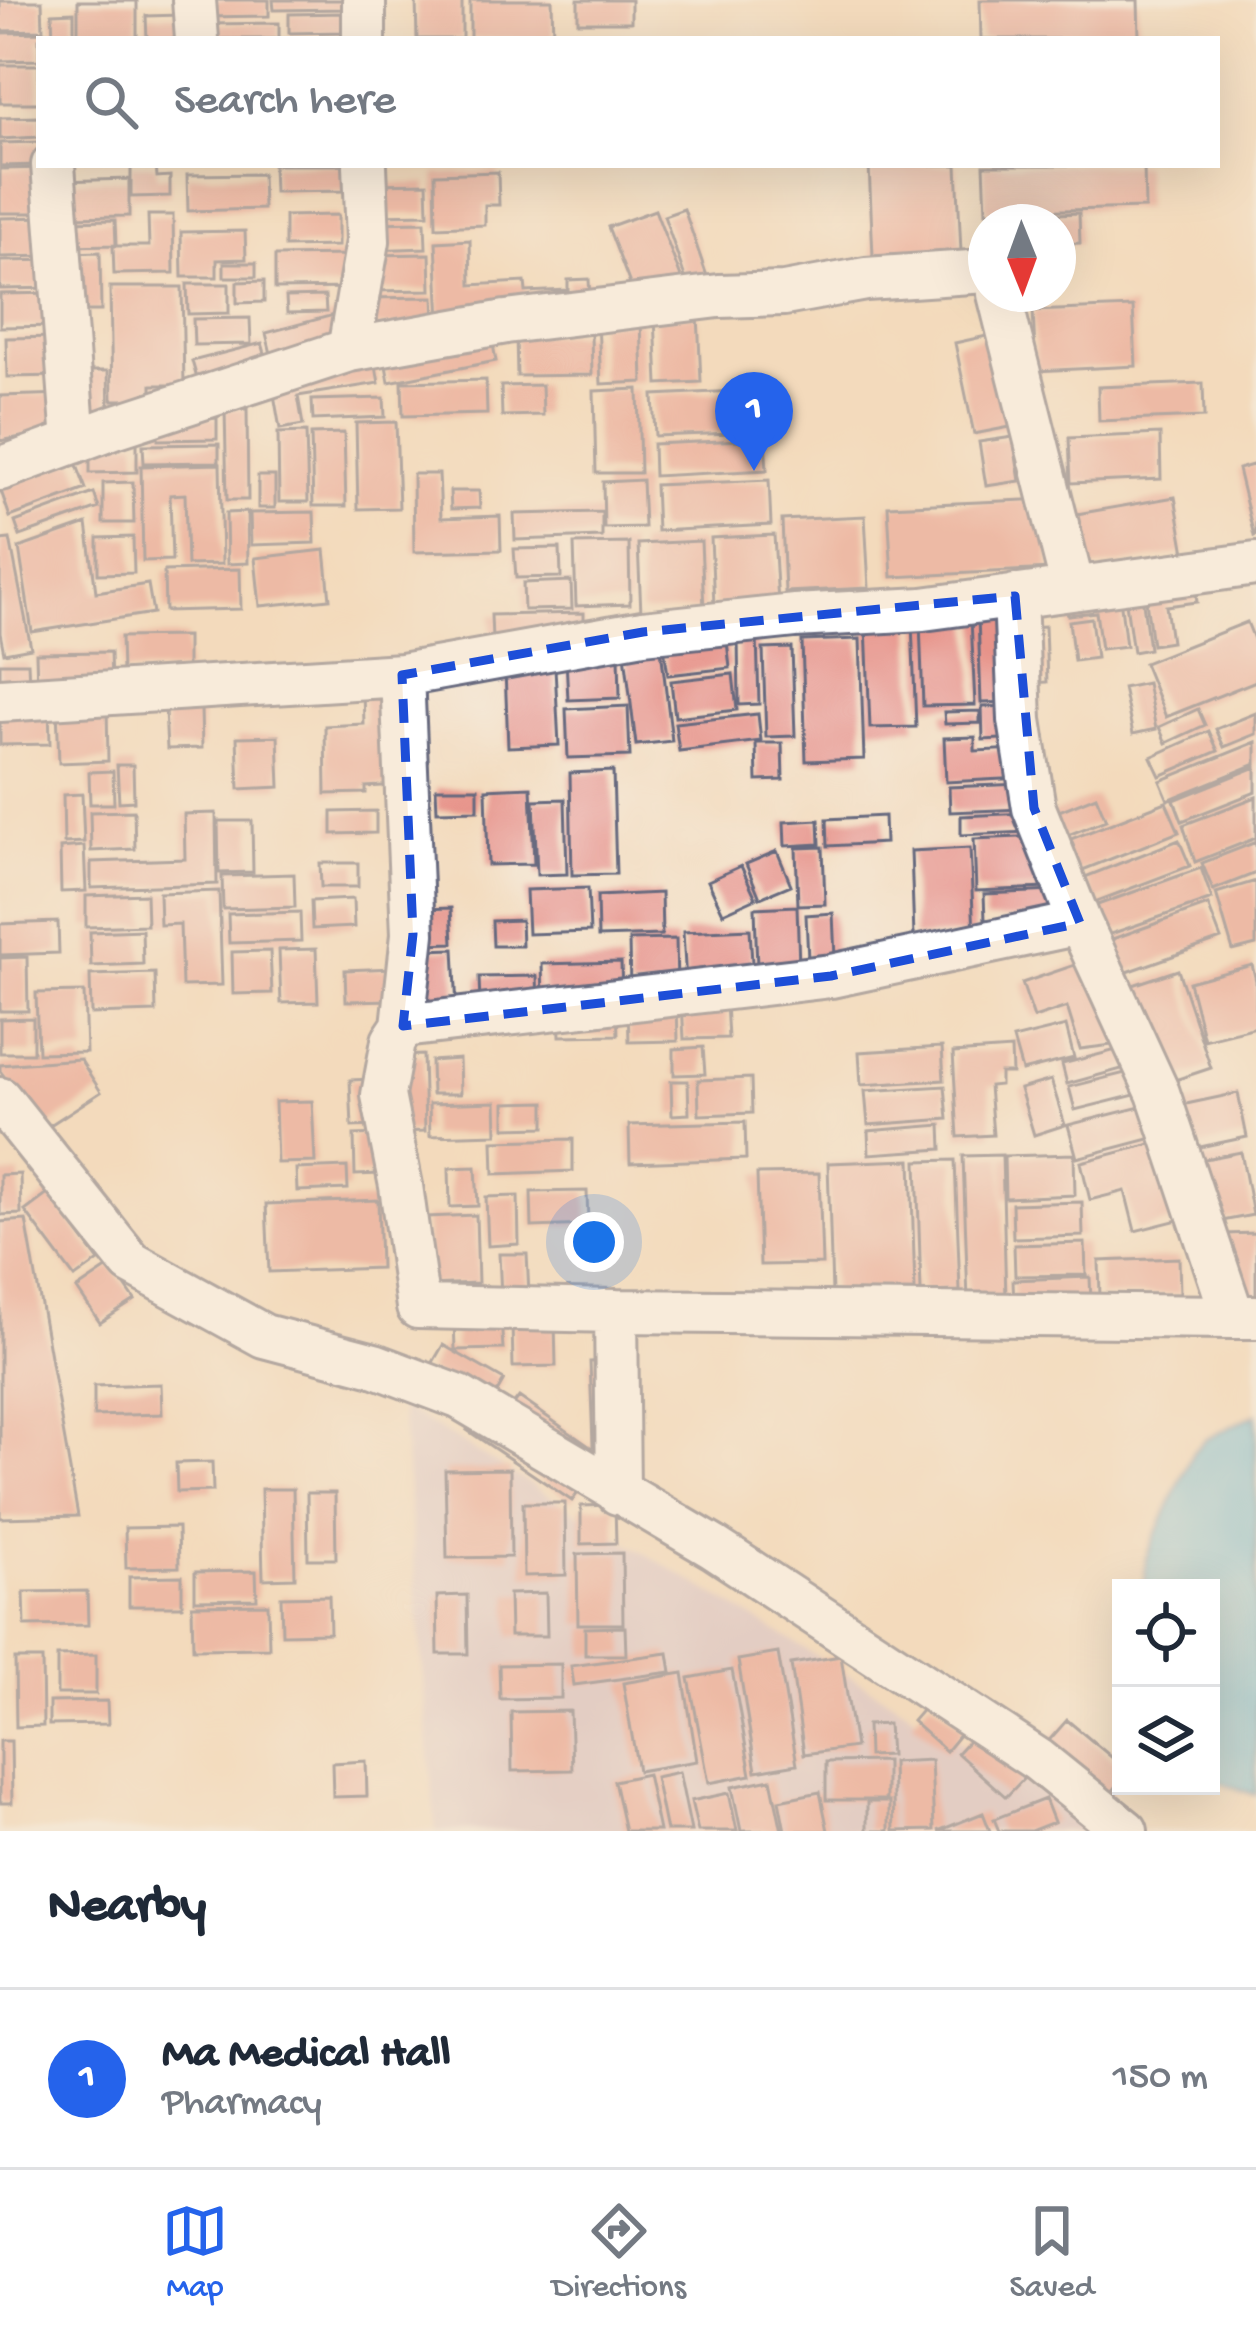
<!DOCTYPE html>
<style>
body{margin:0;font-family:"Gochi Hand",sans-serif;background:#f2f2f3;color:#1f2937}
.controls{position:absolute;right:36px;bottom:36px;display:grid;overflow:hidden;border-radius:0px;box-shadow:0 12px 48px #0002}
.controls button{width:108px;height:108px;display:grid;place-items:center;padding:0;border:0;border-bottom:3px solid #e0e1e3;background:#fff;color:#1f2937;font:60px sans-serif}
.compass{position:absolute;left:968px;top:204px;width:108px;height:108px;border-radius:50%;background:#fff;box-shadow:0 12px 48px #0002;rotate:179deg}
.you{position:absolute;left:594px;top:1242px;width:42px;height:42px;margin:-30px;border:9px solid #fff;border-radius:50%;background:#1a73e8;box-shadow:0 0 0 18px #1a73e833}
.badge{display:grid;place-items:center;width:78px;height:78px;border-radius:50%;background:#2563eb;color:#fff;font-size:39px;font-weight:700}
.pin{position:absolute;translate:-50% -99px;filter:drop-shadow(0 3px 6px #0008)}
.pin::after{content:'';position:absolute;top:63px;width:42px;height:36px;background:inherit;clip-path:polygon(0 0,100% 0,50% 100%)}
.list{margin:0;padding:0;list-style:none}
h2{display:flex;justify-content:space-between;align-items:center;height:156px;margin:0;padding:0 48px;font-size:51px}
h2 small{font-size:39px;font-weight:400;color:#747a83}
.list li{display:grid;grid-template-columns:78px 1fr auto;gap:36px;align-items:center;box-sizing:border-box;height:180px;padding:0 48px;border-top:3px solid #e0e1e3}
.list b{display:block;font-size:45px;white-space:nowrap}
.list p{margin:0;font-size:39px;white-space:nowrap;color:#747a83}
.list em{font-size:39px;font-style:normal;color:#747a83}
.icon{flex:none;width:66px;height:66px;fill:none;stroke:currentColor;stroke-width:2;stroke-linecap:round;stroke-linejoin:round}
.map{position:relative;flex:none;width:1256px;height:1831px;overflow:hidden}
.search{position:absolute;background:#fff;box-shadow:0 12px 48px #0002;left:36px;right:36px;top:36px;height:132px;display:flex;align-items:center;gap:30px;box-sizing:border-box;padding:0 42px;border-radius:0px;color:#747a83;font-size:45px}
.sheet{height:336px;background:#fff}
nav{display:flex;justify-content:space-around;align-items:center;box-sizing:border-box;height:168px;border-top:3px solid #e0e1e3;background:#fff;font-size:33px;color:#747a83}
nav a{display:grid;justify-items:center;gap:6px}
nav .on{color:#2563eb}
.map>svg:first-child{display:block}
</style>
<div class="map">
<svg width="1256" height="1831" viewBox="0 0 1256 1831">
<rect width="100%" height="100%" fill="#f6f6f2"/>
<filter id="ink" filterUnits="userSpaceOnUse"><feTurbulence type="fractalNoise" baseFrequency=".00833" numOctaves="2"/><feDisplacementMap in="SourceGraphic" scale="24" xChannelSelector="R" yChannelSelector="G"/><feConvolveMatrix kernelMatrix="1 2 1 2 8 2 1 2 1" color-interpolation-filters="sRGB"/></filter>
<filter id="wash" filterUnits="userSpaceOnUse"><feTurbulence type="fractalNoise" baseFrequency=".004" numOctaves="4" result="noise"/><feDisplacementMap in="SourceGraphic" scale="48" xChannelSelector="R" yChannelSelector="G"/><feGaussianBlur stdDeviation="2.7" result="paint"/><feColorMatrix in="noise" values="0 0 0 0 0 0 0 0 0 0 0 0 0 0 0 0 0 1.4 0 .05"/><feComposite in="paint" operator="in"/></filter>
<g filter="url(#wash)">
<rect width="100%" height="100%" fill="#f3dabc"/>
<path fill="#d1bdcc" d="M401,1407L1109,1831H436Z"/>
<path fill="#61bbdf" stroke="#3e759e" stroke-width="3" d="M1256,1414V1795L1211,1779V1588H1145L1146,1558L1193,1452L1205,1440Z"/>
<g id="blocks">
<path fill="#e79389" d="M201,0H269V16L202,17Z
M273,0H345V9L274,10Z
M416,0H462V39H417Z
M470,0H552L553,39H470Z
M578,0H631V22H578Z
M980,0H1138L1139,39H981Z
M0,1H42L43,30L0,31Z
M78,1H137V39H78Z
M74,12V39H53L52,13Z
M346,13L347,32L289,33V14Z
M180,15L181,39H147L146,16Z
M279,23V39H207V24Z
M46,32V39H39V60L0,61V33Z
M0,65H39V103H0Z
M39,117V137L0,139V118Z
M39,142V165L0,166V143Z
M131,165H156L157,177L170,176V196L131,197Z
M273,165H352V191L274,192Z
M869,165H957L961,252L873,256Z
M984,165H1144L1145,208L986,212Z
M48,168V213H0V169Z
M498,172L499,205H485V225L436,227L435,174Z
M262,174L263,209L188,211L187,175Z
M129,179V216L61,217L60,181Z
M427,183L428,214L376,215L375,184Z
M684,209L709,282L689,289L664,216Z
M655,210L682,280L635,297L608,227Z
M1079,213L1080,243L1058,244V222H1010V216Z
M148,215H173L174,273L114,274L113,246H149Z
M338,215V246L285,247V216Z
M51,217L52,256L0,257V218Z
M115,220L116,245L65,246V221Z
M425,222L426,248L372,250L371,223Z
M245,231L246,259L217,260V277H182L181,232Z
M470,240L471,285L525,282L526,292L568,290V280L589,279L590,300L440,321L436,242Z
M100,252L101,311H69L68,253Z
M430,254L431,290L373,291L372,255Z
M356,255L357,288L275,289V256Z
M61,260V288L0,289V261Z
M224,263H256V277H224Z
M264,281V302L237,303V282Z
M187,284H229V313L188,314Z
M110,287H182L184,385H152V400H112Z
M60,293L61,326L0,327V294Z
M325,296L326,312L287,313L286,297Z
M434,297L435,325L368,327L367,298Z
M1133,307L1136,366L1036,371L1033,311Z
M337,314L345,343L273,362L266,333Z
M698,315L701,382L658,384L655,317Z
M250,318L251,344L194,345L193,319Z
M641,321L643,382L601,384L598,323Z
M591,334L592,375L517,376L516,335Z
M991,335L1010,427L974,434L955,343Z
M61,337V376L7,377L6,338Z
M492,339L496,361L389,382L385,360Z
M262,343L268,364L198,382L192,361Z
M376,366L379,383L298,396L303,425L280,429L272,383Z
M77,371H108L109,412L77,413Z
M486,380L487,414L403,416L402,382Z
M1203,383L1204,417L1099,421L1098,387Z
M542,385L543,415L502,416L501,386Z
M638,389L640,473H596L594,391Z
M757,390L759,432L655,436L653,395Z
M68,394L69,428L0,441V396Z
M384,398L385,417L313,420L312,400Z
M225,409H247L248,500H227Z
M217,418V439L158,440V419Z
M396,422L399,508L358,509L356,423Z
M306,432L308,502H279L278,433Z
M344,433L346,506H313L311,434Z
M1160,434L1161,479L1071,483L1069,438Z
M1013,437L1020,481L986,486L979,442Z
M765,439L767,470L654,476L653,444Z
M137,441V472L90,473V442Z
M219,444V462L144,463L143,445Z
M75,460L86,489L10,517L0,488Z
M220,464L222,564L187,565L185,494L170,495L172,560L143,561L141,466Z
M1256,464V535L1254,536L1238,469Z
M413,474H439L441,518L500,516L501,550L414,552Z
M258,476H275V508H258Z
M642,480L644,527L604,528L603,482Z
M769,480L771,525L657,531L655,485Z
M133,482L134,523H103V483Z
M450,491H479L480,508L451,509Z
M94,493L99,508L20,536L15,522Z
M1175,497L1185,553L1081,571L1071,515Z
M1047,499L1050,569L892,577L888,506Z
M247,512L248,563L227,564L226,513Z
M314,512L315,543L251,545L250,513Z
M602,512V537L515,540L514,514Z
M865,516L869,588L785,592L782,520Z
M87,524L96,592L148,584L153,613L32,632L19,548Z
M774,535L778,604L714,606L711,538Z
M133,537L134,573L98,574V538Z
M10,539L31,648L4,653L0,633V540Z
M701,541L704,610L641,613L638,544Z
M629,543L630,604L576,606L574,544Z
M560,548L561,577L516,578L514,549Z
M325,550L330,599L260,606L255,558Z
M240,569L241,609L165,611L164,571Z
M1194,579L1197,602L1166,606L1171,642L1152,645L1144,585Z
M571,581L572,609L524,610L523,583Z
M1141,587L1149,649L1133,652L1124,589Z
M1119,590L1126,646L1101,649L1096,612L1068,615L1066,597Z
M584,613V637L492,639L491,615Z
M1014,614L1016,702L981,703L978,616Z
M1091,618L1096,658L1074,661L1069,621Z
M971,619L975,705L923,706L920,621Z
M912,622L916,727L870,728L866,624Z
M1247,622L1256,644V681L1166,717L1144,663Z
M1045,626L1047,682L1026,683L1024,627Z
M726,633L730,668L668,675L663,640Z
M187,636V671L122,672L121,637Z
M738,636H757L759,704L739,705Z
M860,639L864,759L806,761L802,641Z
M660,641L672,741L636,745L624,646Z
M792,648L795,736L766,737L763,649Z
M110,652L111,685L37,686L36,653Z
M619,656L620,698L568,700L566,658Z
M0,663H28L29,685L0,686Z
M555,668L559,745L508,747L505,670Z
M733,674L737,710L675,717L671,681Z
M1147,683L1156,729L1133,734L1123,688Z
M395,689L398,785L366,787V793L326,794L325,726L364,724L363,690Z
M107,706L108,761L59,763L57,708Z
M628,706L630,756L568,758L566,709Z
M1019,706L1020,738L983,740L982,707Z
M49,707L50,744L0,745V708Z
M201,709L202,748L167,749L165,710Z
M1198,709L1205,725L1166,743L1159,727Z
M980,711V723L945,724L944,712Z
M1256,713V734L1224,747L1216,729Z
M758,714L761,741L679,751L675,723Z
M1209,731L1218,751L1160,776L1151,757Z
M278,736L280,787L239,789L237,737Z
M975,737V751L1020,749L1021,778L946,782L944,738Z
M1256,742V764L1168,800L1160,781Z
M756,743H782L783,780L757,781Z
M117,765H133L134,801L119,802Z
M1256,767V792L1182,821L1174,800Z
M113,771L114,804H90L89,772Z
M613,771L616,874L572,875L570,773Z
M1022,784L1023,809L950,812L949,787Z
M531,787L534,864L488,865L486,789Z
M436,788H478V810L437,811Z
M82,794L84,842L64,843L63,795Z
M1096,796L1106,820L1058,839L1049,815Z
M1256,797V838L1195,862L1183,825Z
M565,799L567,874L537,875L534,800Z
M1166,802L1179,832L1070,875L1058,844Z
M134,811L135,849L91,851L90,812Z
M376,811V833L332,834V812Z
M216,813L217,884L91,888V862L185,859L184,814Z
M1028,813L1029,832L961,835V816Z
M884,816L885,843L828,846L827,819Z
M819,820L820,844L785,846L784,822Z
M218,821H252L253,872L219,873Z
M1044,836L1047,888L976,891L974,839Z
M1179,840L1190,866L1095,902L1085,877Z
M1256,842V873L1213,890L1202,863Z
M84,846L86,891L61,892L60,848Z
M823,847L825,904L798,905L796,848Z
M970,848L974,934L914,937L911,851Z
M777,851L791,885L760,898L746,864Z
M320,863H358V887H321Z
M741,866L756,898L723,913L708,881Z
M1201,868L1212,899L1099,938L1089,908Z
M294,874L295,907L223,909L222,876Z
M1256,881V945L1233,951L1216,893Z
M588,888L590,932L528,934L526,890Z
M219,891L222,985L182,986L180,924L160,925L159,893Z
M1055,891L1056,917L985,920L984,894Z
M661,893L662,935L598,937L597,896Z
M146,894L147,925L86,927V896Z
M353,899L354,927L312,929L311,901Z
M1208,905L1221,939L1116,976L1104,942Z
M797,906L799,967L757,968L755,908Z
M451,908L453,943L425,944L423,909Z
M300,912L301,941L229,943L228,914Z
M833,913L835,959L808,960L806,915Z
M521,920L522,946H493L492,921Z
M58,922L59,953L0,955V924Z
M750,929L753,980L686,983L683,932Z
M142,930L143,964L91,966L90,932Z
M676,939L677,988L630,989L629,940Z
M316,949L318,1002L281,1003L279,950Z
M454,949L457,1009L427,1010L426,950Z
M270,951L272,993L233,994L232,952Z
M27,957L28,1011H0V958Z
M1092,959L1128,1043L1080,1049L1067,1007L1034,1018L1022,983Z
M621,962L622,996L543,999L542,964Z
M1252,965L1256,981V1027L1204,1040L1189,982Z
M394,968L395,1000L346,1001L345,970Z
M1178,970L1211,1068L1160,1085L1127,987Z
M155,973L156,1012L91,1014L90,975Z
M537,976L538,1002L480,1004L479,977Z
M84,992L86,1052L38,1053L36,993Z
M726,1003L728,1038L684,1039L682,1004Z
M677,1005L678,1041L629,1042L628,1007Z
M617,1012L618,1035L560,1036L559,1015Z
M33,1018V1053H0V1019Z
M1066,1026L1074,1058L1022,1071L1013,1039Z
M703,1047L705,1074L674,1075V1049Z
M942,1047L944,1080L861,1085L859,1052Z
M1124,1048L1129,1067L1067,1084L1062,1064Z
M1011,1049L1012,1073H1000V1085L989,1086L993,1135L958,1137L953,1053Z
M423,1055L425,1131L398,1132L396,1056Z
M80,1059L101,1092L44,1129L0,1071V1065Z
M459,1059L460,1094H432L431,1061Z
M1133,1071L1139,1094L1075,1110L1069,1087Z
M751,1078L752,1113L699,1115L698,1080Z
M373,1079L374,1126L352,1127L350,1080Z
M1051,1080L1065,1125L1034,1135L1020,1089Z
M671,1081H688L689,1114L672,1115Z
M945,1086L948,1119L868,1125L865,1091Z
M1238,1093L1247,1137L1186,1150L1177,1106Z
M312,1101L315,1162L277,1163L275,1102Z
M496,1102L497,1134L430,1136L429,1104Z
M545,1102V1127L505,1128V1103Z
M1160,1102L1168,1134L1077,1158L1068,1125Z
M745,1122L746,1159L630,1163L629,1125Z
M941,1125L942,1149L869,1154L868,1131Z
M380,1134L381,1174L355,1175L354,1135Z
M573,1139V1171L494,1174L493,1141Z
M1170,1139L1190,1217L1135,1231L1125,1191L1090,1200L1081,1162Z
M1241,1152L1253,1215L1212,1223L1200,1160Z
M1074,1154L1075,1195L1005,1198L1004,1156Z
M1002,1155L1006,1299L968,1301L963,1156Z
M911,1160L915,1291L832,1293L828,1163Z
M955,1160L960,1291L921,1292L917,1161Z
M347,1167L348,1189L297,1191L296,1169Z
M476,1167L478,1206L450,1207L449,1168Z
M819,1173L822,1264L760,1265L757,1174Z
M20,1174L21,1214L0,1215V1175Z
M587,1191L588,1225L532,1227L531,1192Z
M49,1193L99,1261L75,1278L25,1211Z
M518,1196L519,1244L488,1246L486,1197Z
M378,1200L380,1268L269,1272L266,1204Z
M1082,1202L1083,1236L1013,1238L1012,1204Z
M476,1215L478,1283L428,1285L426,1217Z
M26,1220L78,1516L0,1518V1222Z
M1256,1233V1303L1241,1304L1225,1234Z
M1085,1243L1086,1275L1015,1276L1014,1245Z
M499,1254H527L529,1294L501,1296Z
M1179,1258L1180,1294L1100,1297L1099,1261Z
M111,1266L135,1300L100,1323L77,1289Z
M1090,1277L1091,1303L1014,1305L1013,1280Z
M501,1317L503,1349L455,1350L454,1318Z
M512,1322H555L556,1366L513,1367Z
M443,1345L504,1380L489,1406L428,1371Z
M612,1361L614,1445L593,1446L590,1362Z
M161,1384L162,1414L94,1416V1386Z
M519,1397L599,1453L587,1470L506,1414Z
M477,1416L583,1486L572,1501L467,1430Z
M212,1462L213,1491L177,1492L176,1463Z
M510,1469L511,1557L447,1558L445,1470Z
M261,1489H293L295,1578L263,1579Z
M307,1493H335L336,1559H308Z
M523,1503H565L566,1575L524,1576Z
M615,1505L616,1543L581,1544V1506Z
M178,1527L179,1567L126,1568L125,1528Z
M622,1553L623,1624H578L577,1554Z
M256,1571L257,1599L195,1600V1572Z
M182,1576V1606H129V1577Z
M87,1591L88,1625L25,1626L24,1592Z
M546,1593L547,1636H510L509,1594Z
M467,1595L468,1654H438L437,1596Z
M329,1596L330,1633L282,1634L281,1597Z
M268,1604L269,1648L193,1649L192,1605Z
M625,1627L626,1655H585V1628Z
M668,1653L671,1672L574,1685L571,1666Z
M778,1653L797,1764L756,1771L738,1660Z
M96,1655V1694H57V1656Z
M841,1656L855,1747L804,1754L791,1664Z
M15,1659H42L43,1726L16,1727Z
M561,1664V1698L500,1699L499,1665Z
M732,1670L751,1775L709,1783L689,1678Z
M683,1673L697,1761L638,1771L623,1683Z
M931,1699L965,1728L946,1751L912,1721Z
M107,1701L108,1724L49,1725V1702Z
M570,1711L572,1770L512,1771L511,1712Z
M1067,1720L1121,1765V1781L1107,1798L1044,1746Z
M888,1724L890,1755L868,1756L867,1725Z
M979,1729L1029,1773L1006,1797L957,1753Z
M0,1741H11L12,1803H0Z
M931,1760L934,1830L894,1831L892,1762Z
M366,1761L367,1796L333,1797L332,1763Z
M886,1761V1800H826V1762Z
M679,1772L691,1831H666L655,1777Z
M647,1774L659,1831H625L614,1781Z
M771,1779L782,1831H741L732,1787Z
M820,1792L828,1831H785L779,1800Z
M729,1793L737,1831H698L691,1801Z
M1045,1799L1054,1822L1031,1831H999L994,1819Z
M867,1802H889V1831H867Z
M983,1813L990,1831H938Z"/>
</g>
</g>
<g filter="url(#ink)">
<use href="#blocks" fill-opacity="0" stroke="#676b7f" stroke-width="3"/>
<g fill="none" stroke-linecap="round" stroke-linejoin="round">
<defs>
<path id="minor" d="M194,0L197,39
M364,0V39
M53,165L74,442
M999,294L1073,588
M349,350L368,241L365,165
M0,469L114,427L349,350L506,322L719,296L784,294L866,279L986,271
M1015,596L1020,720L1034,808L1080,923L1158,1093L1233,1317H1256
M402,675L413,934L403,1026L393,1041L383,1095L401,1186L418,1307L616,1311
M0,700L402,675L643,632L795,616L923,609L1256,564
M403,1026L831,976L1080,923
M0,1099L131,1263L264,1336L374,1365L459,1397L713,1547L1038,1760L1126,1831
M618,1493L616,1311L1233,1317"/>
</defs>
<use href="#minor" stroke="#676b7f" stroke-width="48"/>
<use href="#minor" stroke="#fff" stroke-width="42"/>
</g>
</g>
<path d="M0 0H1256V1831H0ZM1015,596L1034,808L1080,923L831,976L403,1026L413,934L402,675L643,632Z" fill="#f3dabc" fill-opacity=".55" fill-rule="evenodd"/>
<path fill="none" stroke="#1d4ed8" stroke-width="9" stroke-dasharray="24 15" stroke-linejoin="round" d="M1015,596L1034,808L1080,923L831,976L403,1026L413,934L402,675L643,632Z"/>
</svg>
<div class="controls">
<button><svg class="icon" aria-label="locate" viewBox="0 0 24 24"><circle cx="12" cy="12" r="6"/><path d="M12 2v4M12 18v4M2 12h4M18 12h4"/></svg></button>
<button><svg class="icon" aria-label="layers" viewBox="0 0 24 24"><path d="M12 4l9 5-9 5-9-5zM3 14l9 5 9-5"/></svg></button>
</div>
<svg class="compass" viewBox="-18 -18 36 36"><path d="M0-13l5 13h-10z" fill="#e53935"/><path d="M0 13l5-13h-10z" fill="#747a83"/></svg>
<div class="you"></div>
<div class="pin badge" style="left:754px;top:471px">1</div>
<div class="search"><svg class="icon" aria-label="search" viewBox="0 0 24 24"><circle cx="10" cy="10" r="6"/><path d="M15 15l6 6"/></svg>Search here</div>
</div>
<section class="sheet">
<h2>Nearby<small></small></h2>
<ul class="list">
<li><span class="badge">1</span><div><b>Ma Medical Hall</b><p>Pharmacy</p></div><em>150 m</em></li>
</ul>
</section>
<nav>
<a class="on"><svg class="icon" aria-label="map" viewBox="0 0 24 24"><path d="M3 6l6-2 6 2 6-2v14l-6 2-6-2-6 2zM9 4v14M15 6v14"/></svg>Map</a>
<a><svg class="icon" aria-label="directions" viewBox="0 0 24 24"><path d="M12 3l9 9-9 9-9-9zM9 14v-3h6M13 9l2 2-2 2"/></svg>Directions</a>
<a><svg class="icon" aria-label="saved" viewBox="0 0 24 24"><path d="M7 4h10v16l-5-4-5 4z"/></svg>Saved</a>
</nav>
